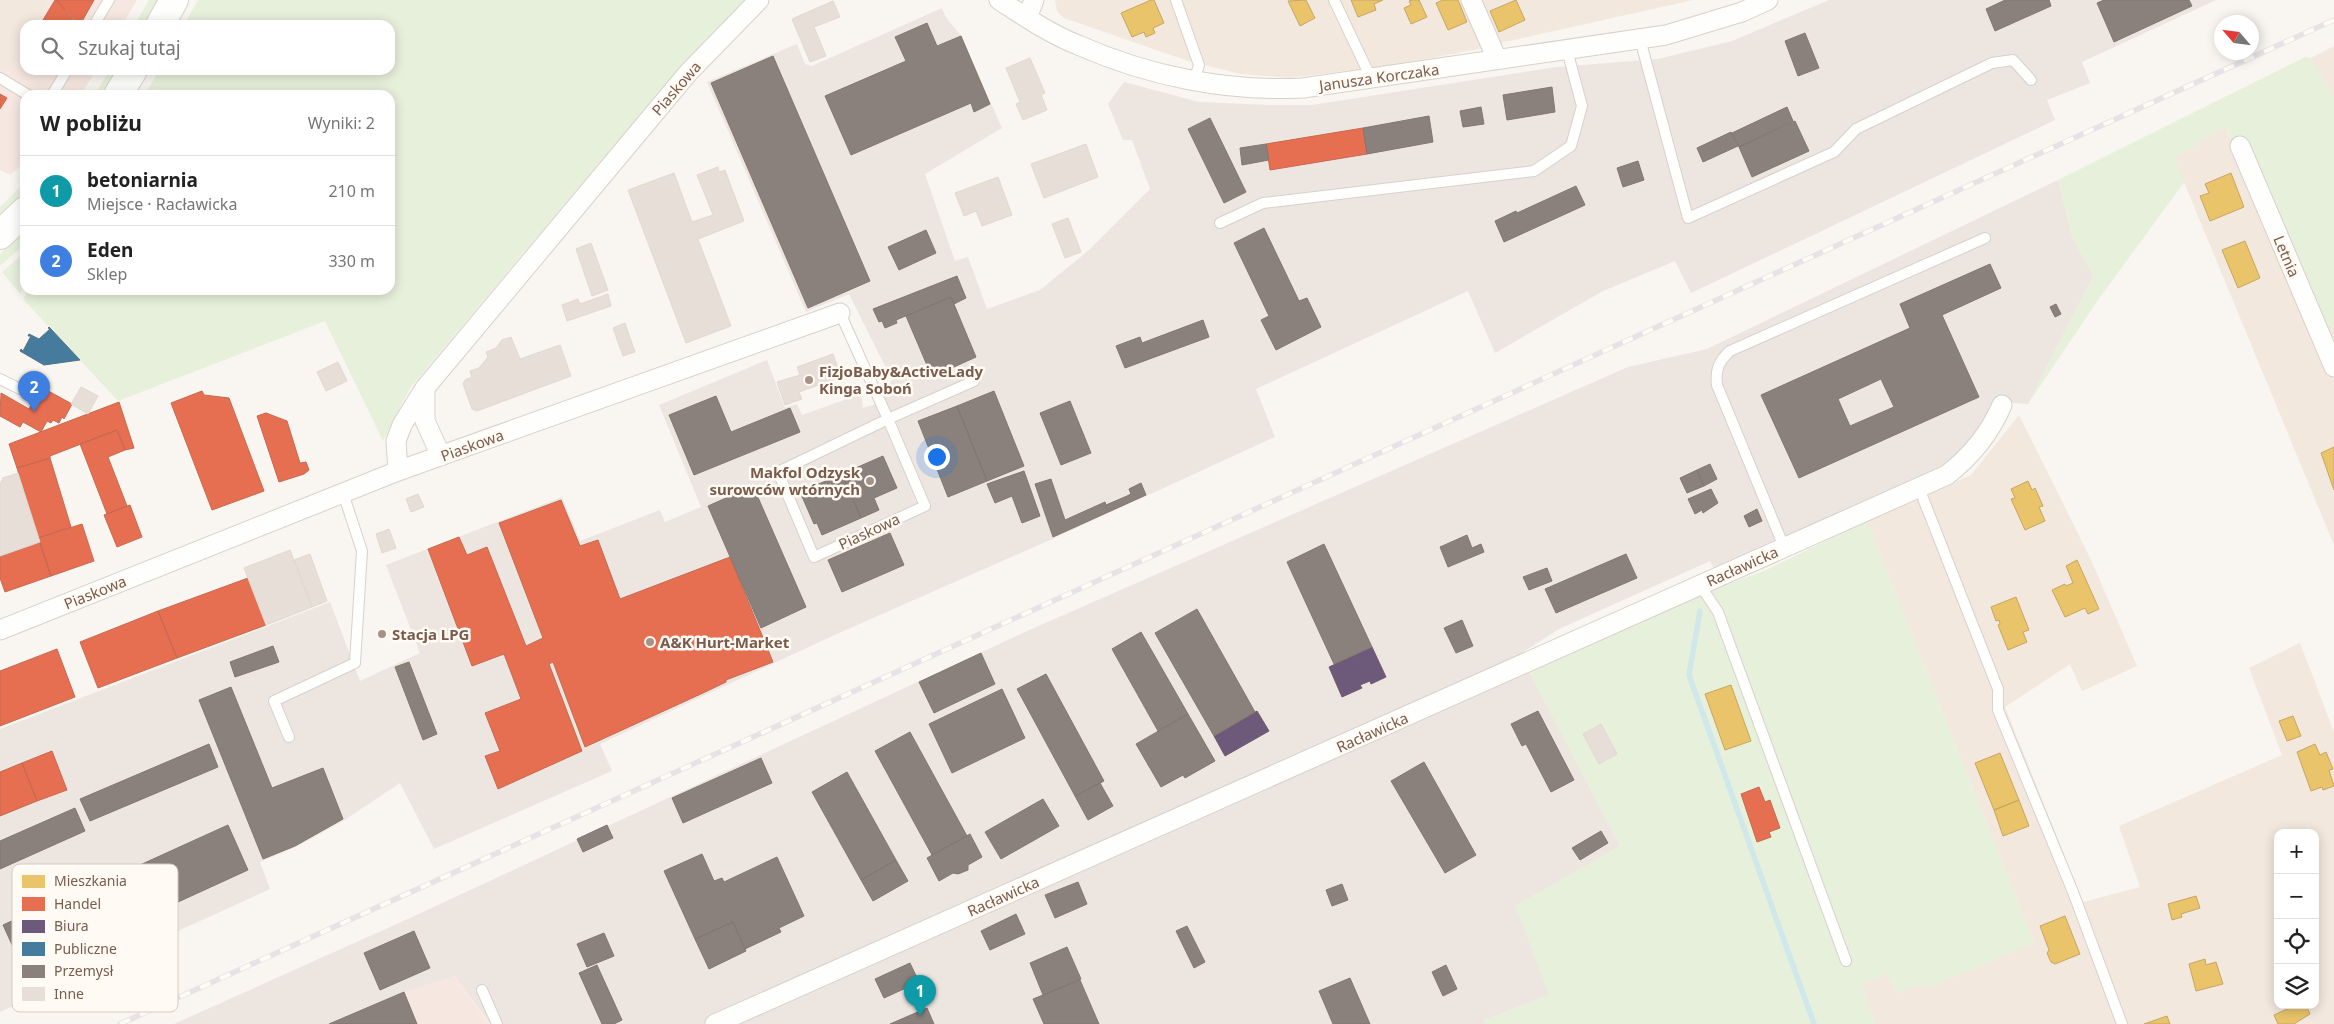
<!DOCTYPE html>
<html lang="pl">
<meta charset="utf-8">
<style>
body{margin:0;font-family:"Noto Sans",sans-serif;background:#f6f6f6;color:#222}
.controls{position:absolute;right:15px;bottom:15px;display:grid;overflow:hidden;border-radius:10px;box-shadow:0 2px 12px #0003}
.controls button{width:45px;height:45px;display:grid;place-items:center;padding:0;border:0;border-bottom:1px solid #e0e0e0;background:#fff;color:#222;font:25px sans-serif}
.compass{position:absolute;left:2214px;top:15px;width:45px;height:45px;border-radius:50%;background:#fff;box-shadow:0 2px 12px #0003;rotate:298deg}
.you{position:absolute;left:936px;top:456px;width:18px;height:18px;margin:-12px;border:4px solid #fff;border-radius:50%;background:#1a73e8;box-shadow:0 0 0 8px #1a73e833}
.badge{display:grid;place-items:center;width:32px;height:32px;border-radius:50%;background:#5d544f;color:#fff;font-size:16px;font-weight:700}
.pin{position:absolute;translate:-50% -41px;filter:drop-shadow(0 1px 2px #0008)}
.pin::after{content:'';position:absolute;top:26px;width:18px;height:15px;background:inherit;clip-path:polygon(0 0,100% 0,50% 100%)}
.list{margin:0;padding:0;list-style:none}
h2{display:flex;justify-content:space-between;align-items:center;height:65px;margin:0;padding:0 20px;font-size:21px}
h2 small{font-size:16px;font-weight:400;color:#767676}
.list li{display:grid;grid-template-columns:32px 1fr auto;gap:15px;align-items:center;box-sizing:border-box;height:70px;padding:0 20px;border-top:1px solid #e0e0e0}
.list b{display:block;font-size:19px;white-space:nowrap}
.list p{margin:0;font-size:16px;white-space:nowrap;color:#767676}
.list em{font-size:16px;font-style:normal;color:#767676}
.icon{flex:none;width:28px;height:28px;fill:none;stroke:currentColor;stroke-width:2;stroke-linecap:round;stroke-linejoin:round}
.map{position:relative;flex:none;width:2334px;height:1024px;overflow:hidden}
.search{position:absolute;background:#fff;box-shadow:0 2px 12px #0003;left:20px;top:20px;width:375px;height:55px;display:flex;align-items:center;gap:12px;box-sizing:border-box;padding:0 18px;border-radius:15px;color:#767676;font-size:19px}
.panel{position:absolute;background:#fff;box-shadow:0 2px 12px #0003;left:20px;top:90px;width:375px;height:205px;border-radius:15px}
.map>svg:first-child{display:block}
</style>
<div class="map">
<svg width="2334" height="1024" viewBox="0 0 2334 1024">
<rect width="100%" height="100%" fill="#f9f5f0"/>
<path fill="#f2e8de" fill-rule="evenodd" d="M0,0H49L35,25H25V44L10,72L0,66Z
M1055,0H1329L1361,65L1360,69L1290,78L1241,74L1188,61L1064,18L1057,11Z
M1339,0H1464L1484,48L1373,69Z
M1480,0H1693L1500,43Z
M2334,46V98L2311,58Z
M2224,126L2326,329L2334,325V545L2174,158Z
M2019,415L2091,560L2137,666L2082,691L2070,664L2005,707L2083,902L2140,887L2119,826L2282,755L2249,668L2300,643L2334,732V1024H1875L1861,984L1888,973L1896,993L1917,985L1932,986L2034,942L1867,521L1971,475ZM2278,833H2315V1005H2278Z"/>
<path fill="#f6e8e1" d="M49,0H137L122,25H35Z
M25,44V70H96L81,95H25V162L10,175L0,170V66L10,72Z
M455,976L489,1024H418L405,992Z"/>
<path fill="#ede5e0" d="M1829,0H2216L2082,62L2090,83L2047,100L2055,120L1691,293L1675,261L1603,291L1495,353L1468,291L1256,389L1275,437L1050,540L830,637L600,744L612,771L434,849L400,783L343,821L296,847L260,862L270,889L0,1012V729L330,602L360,681L420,653L386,565L562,497L580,541L660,510L665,522L701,507L659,405L767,360L785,408L797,404L802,415L861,394L863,408L876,404L892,380L849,294L806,312L707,82L797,44L805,64L812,66L942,8L945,16L961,36L1002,128L925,174L955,261L968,257L987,309L1040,290L1088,251L1150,189L1132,140H1123L1108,104L1124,82L1199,102L1268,105H1312L1557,67L1658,59L1732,41Z
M2058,180L2072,236L2093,276L2028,404L2013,403L1994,408L1960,453L1946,466L1714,569L1710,561L1559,629L1520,654L1620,846L1516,906L1550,995L1484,1020L1485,1024H490L455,976L405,992L418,1024H174L410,918L1025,632L1628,367L1707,349Z"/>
<path fill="#e7f0db" d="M149,0H157L145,25H135Z
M198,0H747L683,63L410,388L383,441L325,321L118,401L23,299L28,290H390V95H145L159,70H390V25H184Z
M2305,57L2311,58L2334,98V325L2326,329L2224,126L2174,158L2185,181L2098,300L2028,404L2093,276L2072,236L2058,180Z
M110,70H120L104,95H94Z
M25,182V193L0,218V207Z
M25,231V244L0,266V254Z
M25,252V284L20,294L2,272Z
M1867,521L2034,942L1932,986L1917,985L1896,993L1888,973L1861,984L1875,1024H1485L1484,1020L1549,995L1515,906L1620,846L1529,672L1684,601L1766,570Z"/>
<path fill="#e9c46a" stroke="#c8a561" d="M1151,0H1154L1164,23L1153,28L1155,33L1146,37L1144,32L1132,37L1121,13Z
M1306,0L1315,18L1300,26L1288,1Z
M1351,0H1383L1374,4L1376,10L1358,17Z
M1412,0H1419L1427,17L1411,24L1404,8L1411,5L1409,1Z
M1443,0H1458L1467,22L1448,30L1436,3Z
M1516,0L1525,20L1499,32L1490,11Z
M2231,173L2244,207L2210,221L2200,196L2209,193L2205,184Z
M2245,241L2260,278L2238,288L2222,250Z
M2334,447V490L2321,453Z
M2028,481L2032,490L2035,488L2043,506L2039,507L2045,521L2025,530L2011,499L2015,498L2011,489Z
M2077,560L2099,609L2088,614L2085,608L2065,617L2052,590L2065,584L2066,586L2073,583L2066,566Z
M2016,597L2029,630L2023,632L2027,642L2008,650L1998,625L2000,624L1999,620L1996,621L1991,607Z
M1731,685L1751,741L1725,750L1705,694Z
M2293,716L2301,736L2287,741L2279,721Z
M2315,744L2320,755L2326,752L2333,769L2329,770L2334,786L2323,790L2322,787L2311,791L2297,752Z
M2000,753L2019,800L1994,810L1975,763Z
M2019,800L2029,826L2003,836L1994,810Z
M2196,896L2200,908L2181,914L2182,917L2172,920L2168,904Z
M2065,916L2080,954L2055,964L2051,962L2047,953L2049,950L2040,926Z
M2205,959L2206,965L2216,962L2223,984L2196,991L2189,964Z
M2296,1005H2306L2310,1014L2294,1024H2278L2274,1015Z
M2167,1016L2170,1024H2144Z"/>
<path fill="#e76f51" stroke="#c66950" d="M55,0H56L78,25H40Z
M56,0H94L80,25Z
M0,94L7,98L0,109Z
M1363,128L1367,154L1270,170L1266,144Z
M41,387L72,404L64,419L62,417L59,423L53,420L51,423L47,421L41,432L23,422L20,427L0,416L1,393L29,409Z
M202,391L204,395L229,398L264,491L212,510L171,403Z
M119,402L134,448L125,450L117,430L50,456V458L17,468L9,444Z
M266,413L287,421L300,463L306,462L309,470L304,474L279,482L257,416Z
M117,430L125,450L108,457L127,506L107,514L80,444Z
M50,458L71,527L38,538L17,468Z
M561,500L580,546L598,540L620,599L730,557L773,662L726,680V682L703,693L585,747L553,662L549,664L582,751L498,789L485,756L500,751L485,713L521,699L504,654L472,666L428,549L459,537L467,555L487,547L526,646L543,638L499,523Z
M130,505L142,537L117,547L104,515Z
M82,524L94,561L51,576L38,538Z
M40,542L51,576L5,592L0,578V556Z
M248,578L266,625L177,658L158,611Z
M158,611L177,658L98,688L80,642Z
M57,649L75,697L0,726V671Z
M52,751L67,790L37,801L22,763Z
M22,763L37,801L0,816V772Z
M1759,787L1765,802L1770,800L1780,828L1769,832L1771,837L1757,842L1741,794Z"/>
<path fill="#6d597a" stroke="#715a6c" d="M1372,647L1386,677L1371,684L1370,681L1360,685L1362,688L1342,697L1329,667Z
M1257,711L1269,731L1225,756L1214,736Z"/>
<path fill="#457b9d" stroke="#557285" d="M49,327L80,360L44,365L20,351L21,349L23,351L31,336H28L29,334L39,339L50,329L48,328Z"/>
<path fill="#8a817c" stroke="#85766e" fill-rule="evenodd" d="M2005,0H2049L2051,6L1995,31L1986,9Z
M2104,0H2189L2192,6L2114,42L2097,3Z
M927,23L937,46L961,36L990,104L974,112L971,103L851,155L825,96L906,61L895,37Z
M1805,33L1819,68L1798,76L1785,41Z
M773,56L870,281L808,308L711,83Z
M1552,87L1555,112L1507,120L1503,95Z
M1481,107L1484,124L1463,127L1460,111Z
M1787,107L1793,121L1739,147L1732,133Z
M1429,116L1433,142L1367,154L1363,128Z
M1210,118L1246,192L1224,203L1188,129Z
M1795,121L1809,151L1752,177L1739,147Z
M1731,132L1738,146L1703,162L1697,148Z
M1266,144L1269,160L1242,165L1240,148Z
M1638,161L1644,180L1623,187L1617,168Z
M1576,186L1585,205L1504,242L1495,221L1516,211L1517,213Z
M1264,228L1299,301L1307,298L1321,327L1276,350L1261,320L1269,316L1234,243Z
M926,230L936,253L899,270L888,247Z
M1990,264L2001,288L1942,315L1979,397L1799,478L1761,395L1910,328L1900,304ZM1881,379L1894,407L1850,426L1838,399Z
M957,276L966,298L954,304L951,297L896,320L897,323L885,328L882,321L879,322L873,309Z
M951,297L976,357L932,377L906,316Z
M2056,304L2061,314L2055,317L2050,307Z
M1203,320L1209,337L1125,368L1116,346L1140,337L1142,343Z
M994,391L1024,466L987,481L957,406Z
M716,396L731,432L790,408L800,432L694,475L669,415Z
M1070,401L1091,453L1061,465L1040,413Z
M957,406L987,481L948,497L918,421Z
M883,456L897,488L874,498L879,510L861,518L842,474Z
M1710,464L1717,479L1704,486L1697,470Z
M1697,470L1704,486L1687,493L1680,478Z
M1024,471L1040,516L1022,523L1012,496L995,503L987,484Z
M842,474L861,518L822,535L817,523L814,524L800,492Z
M1051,479L1065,520L1105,502L1106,505L1127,496L1131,494L1129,489L1141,483L1146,495L1053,537L1035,484Z
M753,486L806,607L761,628L708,506Z
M1711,489L1718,503L1703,513L1702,510L1695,514L1688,499Z
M1757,509L1762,521L1749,527L1744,516Z
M890,533L904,565L842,592L828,560Z
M1467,535L1472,548L1481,544L1484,552L1448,567L1440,547Z
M1324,544L1372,647L1334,664L1287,562Z
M1626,554L1637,578L1556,613L1545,589Z
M1547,568L1552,581L1529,590L1523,577Z
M1197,609L1255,712L1214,736L1155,633Z
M1462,620L1473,646L1456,653L1444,628Z
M1141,632L1188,714L1158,731L1112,649Z
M273,646L279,662L235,677L230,662Z
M981,653L995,684L934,713L919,682Z
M409,662L437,734L423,740L395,667Z
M1046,674L1104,781L1075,796L1017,689Z
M231,687L272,788L323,768L343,819L295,846L263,859L199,700Z
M1002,689L1025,738L952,773L929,724Z
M1538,711L1574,780L1551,792L1526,744L1522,746L1511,724Z
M1188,714L1215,761L1185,778L1183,775L1161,787L1136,744Z
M910,732L967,836L932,855L875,751Z
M209,744L218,767L90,821L80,799Z
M761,758L772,783L683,823L672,798Z
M1424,762L1476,855L1445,873L1391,781Z
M847,772L896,860L861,880L812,792Z
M1100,783L1113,806L1088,820L1075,796Z
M1043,799L1059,826L1001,859L985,832Z
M75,808L85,831L0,869V841Z
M228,825L248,870L130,924L109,879Z
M607,825L613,838L583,852L577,839Z
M1601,831L1608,843L1580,860L1572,848Z
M970,834L982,857L968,865V870L958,874L953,873L939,881L927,858Z
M702,854L714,881L722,878L724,882L777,857L804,916L779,928L781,932L745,949L733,922L695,939L664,871Z
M896,860L908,881L873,901L861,880Z
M1078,882L1087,904L1055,918L1045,895Z
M1342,884L1348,900L1332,906L1326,890Z
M77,891L98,938L24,971L3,925Z
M1016,914L1025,934L990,950L981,931Z
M733,922L746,951L709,969L695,939Z
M1187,926L1205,962L1194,968L1176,931Z
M414,931L430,968L380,990L364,953Z
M604,933L614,956L587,967L577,944Z
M1067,947L1081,979L1043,995L1030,963Z
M910,963L919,982L884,998L875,979Z
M597,965L622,1020L614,1024H602L579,973Z
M1446,965L1457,989L1443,996L1432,972Z
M1350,978L1370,1024H1333L1319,991Z
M1080,980L1099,1024H1044L1033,999Z
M404,992L417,1024H329Z
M927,1008L934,1024H890Z"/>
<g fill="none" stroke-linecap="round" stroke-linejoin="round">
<path stroke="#d0e8ea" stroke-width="5.5" d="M1700,611L1689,675L1814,1024"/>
</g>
<path fill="#e6ded7" stroke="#e2d8d2" d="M833,1L840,17L814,27L826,56L810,62L792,19Z
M1030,58L1045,93L1041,95L1047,110L1023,120L1016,104L1020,102L1006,68Z
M1086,144L1098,177L1044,198L1031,164Z
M718,167L719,172L725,170L744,221L698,239L731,326L686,343L628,190L674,173L692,222L713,215L697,175Z
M998,177L1012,215L982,226L976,211L964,216L955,193Z
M1068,218L1081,252L1065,258L1052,224Z
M591,243L608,290L592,296L576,249Z
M608,294L611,306L567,321L562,305L578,299L580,304Z
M625,323L635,352L623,356L613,328Z
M511,337L520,359L560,345L571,376L477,411L472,409L463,384L465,380L472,377L470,371L479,368L488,357L486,352L496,348L502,340Z
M833,354L841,377L799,392L802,399L785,405L777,382L800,375L797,367Z
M338,362L347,381L326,391L317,372Z
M81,387L98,396L88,414L71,404Z
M18,473L40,542L0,556V484L3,478Z
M418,494L424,507L411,512L406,499Z
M389,529L396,548L382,553L376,534Z
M290,550L312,607L266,625L244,568Z
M310,554L327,601L312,607L294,560Z
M1601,724L1617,754L1599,764L1583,734Z"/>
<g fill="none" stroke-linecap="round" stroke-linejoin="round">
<defs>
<path id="service" d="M1176,0L1199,65L1194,81
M1334,0L1371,78
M94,25L109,0
M1640,39L1688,218L1834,152L1856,129L1992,63L2013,60L2031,80
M0,78L28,95
M52,95L67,70
M1220,223L1263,203L1534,171L1571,146L1582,106L1567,50
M840,313L888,419L778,472L814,557L925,506L888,419L974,381
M0,379L20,389
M1919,488L1998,689V710L2073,892L2122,1024
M1784,547L1717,385C1715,370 1719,361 1730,351L1985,238
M1700,585L1718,612L1846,961
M289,737L274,701L355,663L362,551L343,493
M482,990L497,1024"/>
<path id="minor" d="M999,0C1024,16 1050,34 1078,45C1148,76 1227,92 1303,88L1666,35L1742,12L1768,0
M1471,0L1497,59
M1027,18L1034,0
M2240,146L2334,367
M425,388V421L441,456
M398,471L396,441L402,425L425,388L688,73L759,0
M0,630L398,471L840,313
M715,1024L1947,475C1970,457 1990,433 2002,405"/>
<path id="secondary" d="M160,25L174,0
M118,95L133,70
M0,235L25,211"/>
</defs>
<use href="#service" stroke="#d7d1cb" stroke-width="12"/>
<use href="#minor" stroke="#d7d1cb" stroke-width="21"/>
<use href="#secondary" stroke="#d9d2cb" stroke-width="30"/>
<use href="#service" stroke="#fefefd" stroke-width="10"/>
<use href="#minor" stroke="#fefefd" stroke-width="19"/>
<use href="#secondary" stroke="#fefefd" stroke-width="28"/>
<defs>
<path id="rail" d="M120,1024L2334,20"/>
</defs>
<use href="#rail" stroke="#e6e3e7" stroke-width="5.5"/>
<use href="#rail" stroke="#fffaf3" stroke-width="4" stroke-dasharray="11" stroke-linecap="butt"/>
</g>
<g fill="#a69286" stroke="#fffaf3" stroke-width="2">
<circle cx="809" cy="380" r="5"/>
<circle cx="870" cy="481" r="5"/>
<circle cx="382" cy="634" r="5"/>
<circle cx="650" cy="642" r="5"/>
</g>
<g text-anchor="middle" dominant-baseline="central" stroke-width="5" stroke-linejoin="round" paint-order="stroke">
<g font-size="15" fill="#7a5c4d" stroke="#fffaf3">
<text transform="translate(1379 77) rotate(-8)">Janusza Korczaka</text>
<text transform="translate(676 88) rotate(-49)">Piaskowa</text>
<text transform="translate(2287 256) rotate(67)">Letnia</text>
<text transform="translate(472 445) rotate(-20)">Piaskowa</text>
<text transform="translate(869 531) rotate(-25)">Piaskowa</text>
<text transform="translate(1742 566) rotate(-24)">Racławicka</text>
<text transform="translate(95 592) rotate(-22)">Piaskowa</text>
<text transform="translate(1372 732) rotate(-24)">Racławicka</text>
<text transform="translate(1003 896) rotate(-24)">Racławicka</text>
</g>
<g font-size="15" font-weight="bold" fill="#7a5c4d" stroke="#fffaf3" text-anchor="start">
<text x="819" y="371">FizjoBaby&amp;ActiveLady<tspan x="819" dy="17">Kinga Soboń</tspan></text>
<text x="860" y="472" text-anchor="end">Makfol Odzysk<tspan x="860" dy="17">surowców wtórnych</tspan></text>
<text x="392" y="634">Stacja LPG</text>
<text x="660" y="642">A&amp;K Hurt-Market</text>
</g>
</g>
<rect x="12" y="864" width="166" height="148" rx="8" fill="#fffaf3" stroke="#d7cbc1" stroke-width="1"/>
<rect x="22" y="875" width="23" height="13" fill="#e9c46a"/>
<rect x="22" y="897" width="23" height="14" fill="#e76f51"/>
<rect x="22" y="920" width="23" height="13" fill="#6d597a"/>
<rect x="22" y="942" width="23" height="14" fill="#457b9d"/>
<rect x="22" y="965" width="23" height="13" fill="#8a817c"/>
<rect x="22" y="987" width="23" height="14" fill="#e6ded7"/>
<g font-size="14" fill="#7a5c4d">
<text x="54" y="886">Mieszkania</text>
<text x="54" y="909">Handel</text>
<text x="54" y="931">Biura</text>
<text x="54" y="954">Publiczne</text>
<text x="54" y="976">Przemysł</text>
<text x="54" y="999">Inne</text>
</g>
</svg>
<div class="controls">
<button>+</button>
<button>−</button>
<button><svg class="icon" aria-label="locate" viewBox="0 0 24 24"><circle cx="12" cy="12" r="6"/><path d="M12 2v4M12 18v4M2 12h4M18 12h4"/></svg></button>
<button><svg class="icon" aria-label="layers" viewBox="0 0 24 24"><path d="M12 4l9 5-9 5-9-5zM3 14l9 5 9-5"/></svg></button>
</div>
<svg class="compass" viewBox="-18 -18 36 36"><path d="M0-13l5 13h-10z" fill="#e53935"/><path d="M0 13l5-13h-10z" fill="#767676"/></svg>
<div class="you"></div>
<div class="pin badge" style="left:920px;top:1016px;background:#0f9aa8">1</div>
<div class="pin badge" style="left:34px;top:412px;background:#3f7fe0">2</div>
<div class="search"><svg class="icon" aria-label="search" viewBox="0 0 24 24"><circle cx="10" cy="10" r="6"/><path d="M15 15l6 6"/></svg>Szukaj tutaj</div>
<section class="panel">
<h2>W pobliżu<small>Wyniki: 2</small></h2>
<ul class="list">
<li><span class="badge" style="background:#0f9aa8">1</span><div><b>betoniarnia</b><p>Miejsce · Racławicka</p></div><em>210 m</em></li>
<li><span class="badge" style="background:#3f7fe0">2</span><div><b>Eden</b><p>Sklep</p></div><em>330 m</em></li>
</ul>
</section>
</div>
